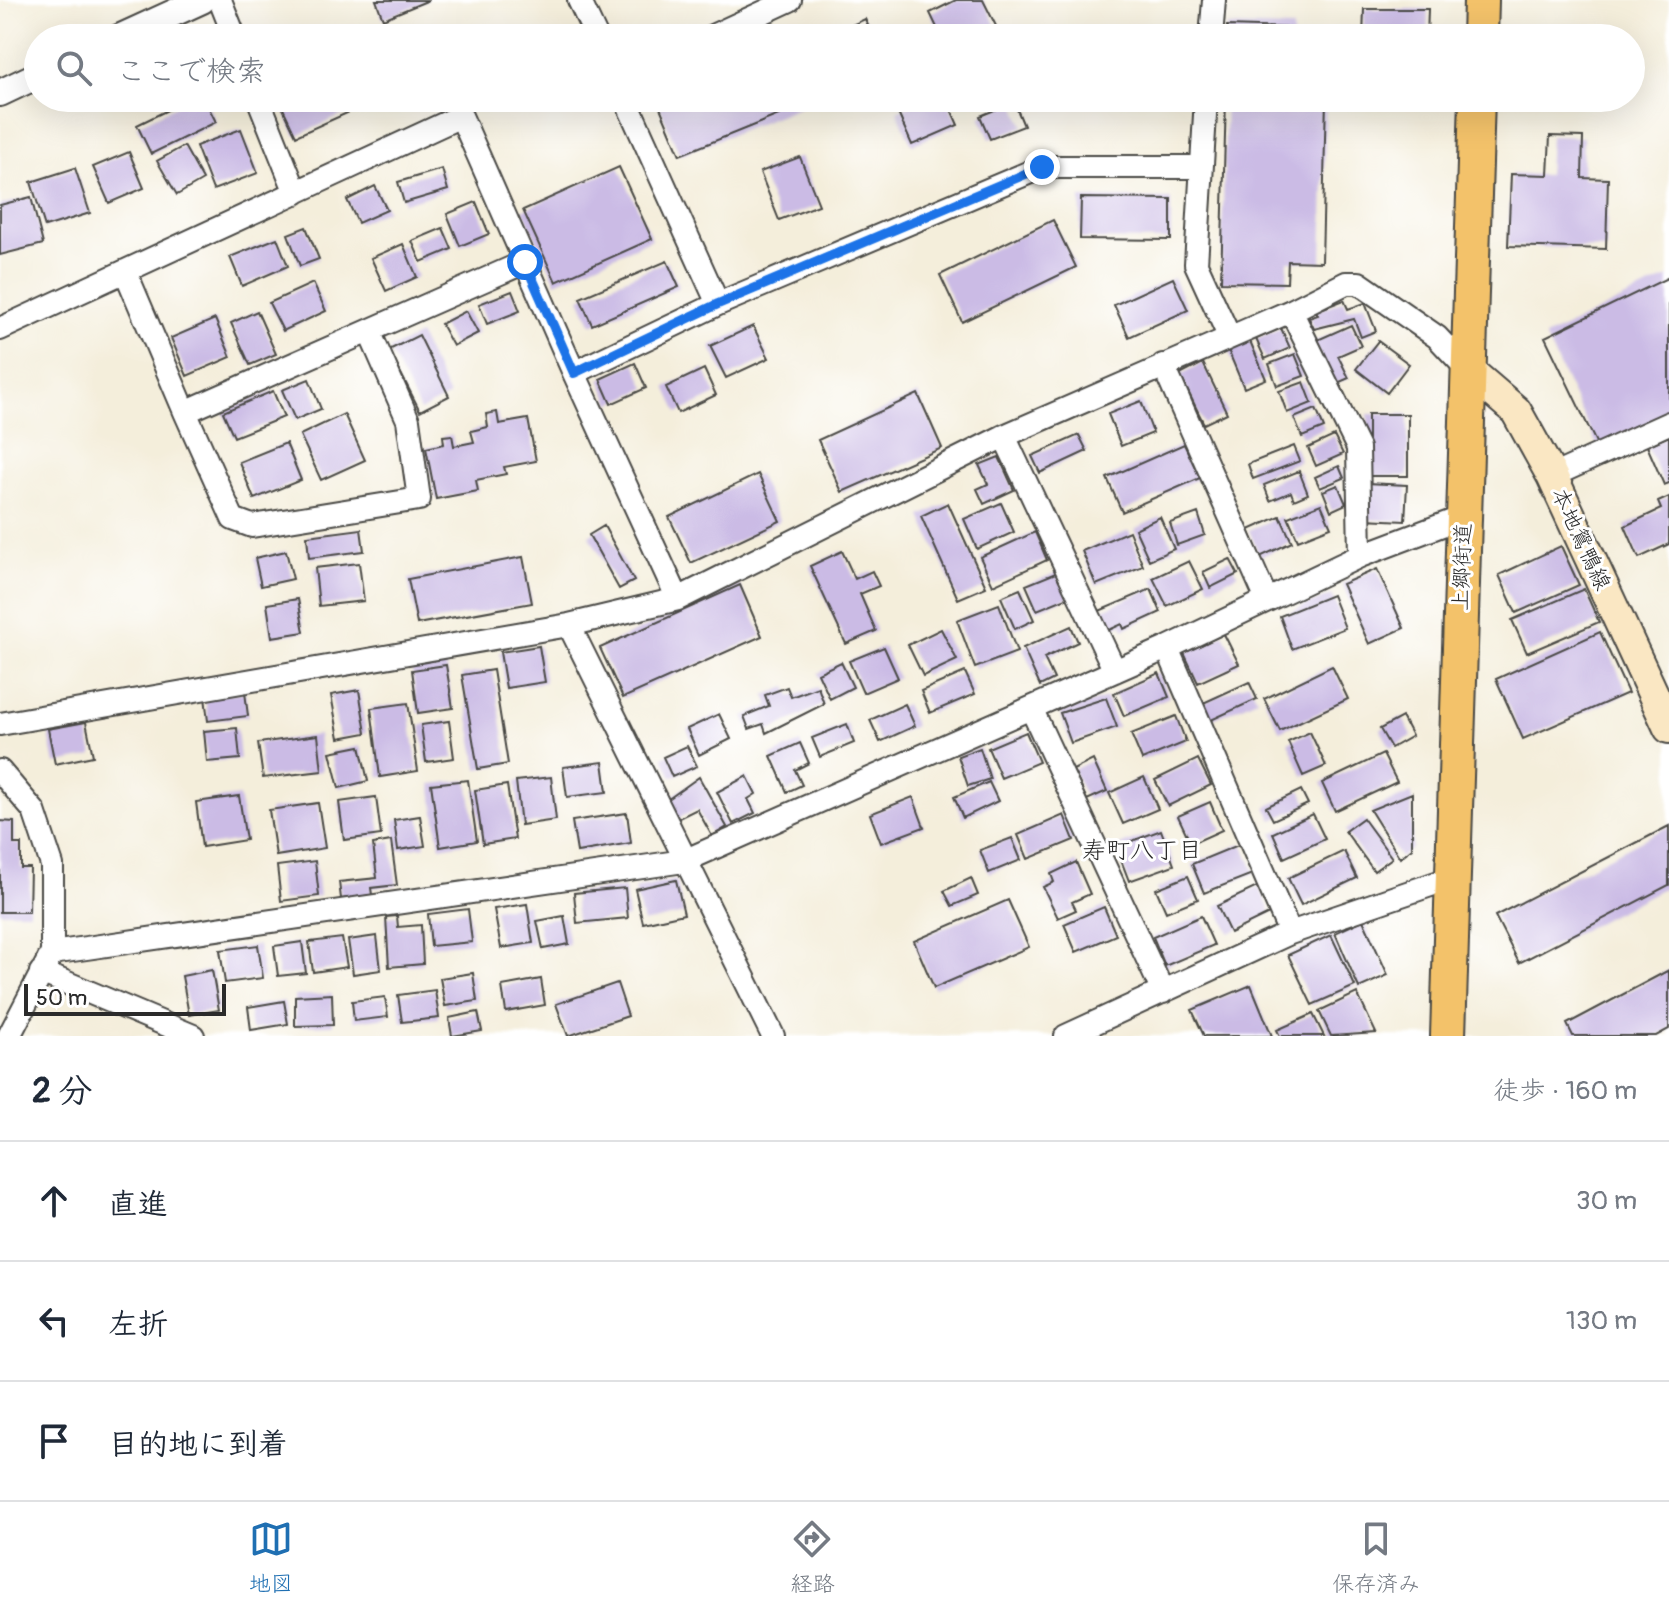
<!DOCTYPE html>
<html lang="ja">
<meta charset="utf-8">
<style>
body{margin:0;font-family:Pangolin,"Klee One",sans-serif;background:#f6f6f7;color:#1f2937}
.scale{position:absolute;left:24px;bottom:20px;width:202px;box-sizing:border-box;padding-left:8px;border:4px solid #2b2b2b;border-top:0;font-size:22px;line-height:28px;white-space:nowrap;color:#2b2b2b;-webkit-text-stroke:6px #fff;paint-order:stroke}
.stop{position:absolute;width:24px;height:24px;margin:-18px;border:6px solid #1a73e8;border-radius:50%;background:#fff}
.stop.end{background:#1a73e8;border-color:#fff;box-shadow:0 2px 8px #0008}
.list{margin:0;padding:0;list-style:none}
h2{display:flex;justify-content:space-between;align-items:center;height:104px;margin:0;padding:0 32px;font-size:34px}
h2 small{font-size:26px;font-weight:400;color:#747a83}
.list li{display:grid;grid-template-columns:52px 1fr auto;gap:24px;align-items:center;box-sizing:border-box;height:120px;padding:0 32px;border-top:2px solid #e0e1e3}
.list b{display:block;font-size:30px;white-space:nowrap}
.list em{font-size:26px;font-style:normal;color:#747a83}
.icon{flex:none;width:44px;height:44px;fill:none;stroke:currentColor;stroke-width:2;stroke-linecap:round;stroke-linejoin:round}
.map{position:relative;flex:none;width:1669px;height:1036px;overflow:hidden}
.search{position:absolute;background:#fff;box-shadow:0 8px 32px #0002;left:24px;right:24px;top:24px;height:88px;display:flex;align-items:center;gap:20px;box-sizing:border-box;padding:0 28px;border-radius:44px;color:#747a83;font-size:30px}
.sheet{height:464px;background:#fff}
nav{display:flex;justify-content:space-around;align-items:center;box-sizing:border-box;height:112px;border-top:2px solid #e0e1e3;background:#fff;font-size:22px;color:#747a83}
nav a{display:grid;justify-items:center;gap:4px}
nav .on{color:#1f6fb2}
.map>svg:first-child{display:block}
</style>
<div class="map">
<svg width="1669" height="1036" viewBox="0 0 1669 1036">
<rect width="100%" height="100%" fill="#fff"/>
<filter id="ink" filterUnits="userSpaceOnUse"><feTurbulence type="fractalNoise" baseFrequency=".0125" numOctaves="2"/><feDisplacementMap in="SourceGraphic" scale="16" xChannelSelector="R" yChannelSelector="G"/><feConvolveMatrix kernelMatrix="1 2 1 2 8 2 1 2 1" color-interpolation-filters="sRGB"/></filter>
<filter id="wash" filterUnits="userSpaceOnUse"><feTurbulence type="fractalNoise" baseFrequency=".006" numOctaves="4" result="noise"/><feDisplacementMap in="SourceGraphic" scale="32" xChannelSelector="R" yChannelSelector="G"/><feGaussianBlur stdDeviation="1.8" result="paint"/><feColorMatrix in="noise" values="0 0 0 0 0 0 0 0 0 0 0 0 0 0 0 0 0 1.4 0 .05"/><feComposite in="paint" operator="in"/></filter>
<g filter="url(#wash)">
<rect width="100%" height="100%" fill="#f4eedb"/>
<g id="blocks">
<path fill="#cbbbe5" d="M376,0H429L383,19Z
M956,0H983L1001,36L942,38L930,13Z
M1364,9H1428L1427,38H1363Z
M865,19L874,38H805L836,24L839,31Z
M1227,26L1293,28V38H1227Z
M192,98H204L216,122L151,154L137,125Z
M283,98H362L365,105L296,136L279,100Z
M656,98H803L806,104L680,155Z
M928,98H946L958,125L912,145L897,111Z
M1226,98H1326L1322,262L1288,261L1287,283L1221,282Z
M1014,102L1024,126L990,139L980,116Z
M241,129L258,173L213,190L196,146Z
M1550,136L1583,137L1582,178L1608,179L1606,249L1508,246L1511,174L1548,175Z
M184,146L203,180L177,195L157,161Z
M129,152L144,188L109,203L93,167Z
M800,157L819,205L779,220L760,172Z
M619,167L652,239L556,282L523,210Z
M75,168L90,213L45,227L31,182Z
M442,169L448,190L404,203L398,182Z
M375,186L387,210L358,223L347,200Z
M31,197L43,244L0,255V205Z
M1081,198L1171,199V240L1080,239Z
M476,202L489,234L460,246L447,214Z
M1053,220L1076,267L962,322L940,275Z
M306,227L319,259L300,266L288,234Z
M443,228L452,249L421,262L412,241Z
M277,238L288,266L242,286L230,257Z
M403,244L417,277L386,291L371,258Z
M667,261L679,287L592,325L580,298Z
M1669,277V418L1600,451L1545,337Z
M1173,278L1188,310L1129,337L1114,305Z
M313,283L326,311L283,331L269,303Z
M512,291L520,311L487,324L479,304Z
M1344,300L1348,309L1365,303L1376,331L1361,337L1354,319L1314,329L1309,318L1318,315L1316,311Z
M257,311L276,354L250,365L231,323Z
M466,311L478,333L453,346L441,324Z
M215,319L231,357L187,376L171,338Z
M1351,325L1361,346L1338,356L1349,378L1333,385L1313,342Z
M753,326L769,358L726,378L710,346Z
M1281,328L1290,348L1265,359L1256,339Z
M419,335L449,396L420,411L389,350Z
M1250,341L1266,379L1244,388L1228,350Z
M1378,341L1409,364L1387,393L1356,369Z
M1295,354L1304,376L1277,386L1269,364Z
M635,363L646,388L611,404L600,379Z
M1203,363L1227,413L1204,424L1180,375Z
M704,369L716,395L678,413L666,387Z
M309,379L321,409L295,420L282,390Z
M1304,382L1312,403L1287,413L1279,391Z
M273,391L284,417L234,437L223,412Z
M918,394L942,448L842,492L818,440Z
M1141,401L1153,433L1121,446L1108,414Z
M1316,409L1324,428L1302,437L1294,418Z
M497,412L499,424L528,419L536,461L504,467L506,474L476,480L478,491L436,499L426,448L444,444L443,436L452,435L454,446L474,442L471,431L488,427L486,414Z
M344,414L365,460L321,480L300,435Z
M1368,414H1408V476H1368Z
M1079,435L1087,451L1040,473L1032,456Z
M1334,436L1343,454L1316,466L1308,448Z
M1669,436V483L1664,485L1647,446Z
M286,443L301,480L254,499L239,462Z
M1184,444L1200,478L1122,512L1107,478Z
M1294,446L1300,461L1253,479L1248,464Z
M999,457L1014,490L984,504L977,489L988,484L979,465Z
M1339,466L1344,478L1320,488L1315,477Z
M1299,471L1308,494L1294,500L1291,492L1270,501L1264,485Z
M758,474L780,521L691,563L669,517Z
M1366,483L1407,485L1405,521L1365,519Z
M1338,485L1346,504L1331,511L1323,491Z
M1669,497V544L1639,558L1625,526L1661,509L1658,502Z
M948,503L986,587L958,599L921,516Z
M1001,503L1014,532L977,549L964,519Z
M1321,504L1331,527L1298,540L1288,517Z
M1198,513L1205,535L1177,545L1170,523Z
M1280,516L1292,542L1260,557L1249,530Z
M1160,517L1174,549L1149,560L1135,529Z
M604,526L634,581L619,589L589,535Z
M361,529L364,551L309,558L307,536Z
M1129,531L1143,566L1096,585L1082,551Z
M1035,532L1047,560L993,585L980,557Z
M1561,546L1579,585L1516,613L1499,575Z
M286,551L293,579L261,586L255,558Z
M842,551L855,579L872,571L879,586L860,594L876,631L846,644L810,566Z
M523,557L532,603L417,624L408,579Z
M1230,559L1238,574L1210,588L1203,572Z
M1189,561L1203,589L1167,606L1153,578Z
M359,563L364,601L319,606L315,568Z
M1377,569L1404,628L1369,644L1342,584Z
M1058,572L1069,597L1037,610L1026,585Z
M740,585L762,636L623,698L600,648Z
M1020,589L1034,620L1015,629L1001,597Z
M1151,589L1161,612L1124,629L1122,624L1107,631L1099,611Z
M1584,589L1599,622L1527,653L1512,620Z
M1332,595L1345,628L1292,649L1280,616Z
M298,599L304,632L272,637L267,604Z
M999,604L1017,652L975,668L957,620Z
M1071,626L1078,642L1044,658L1054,679L1040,686L1023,648Z
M941,629L957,660L923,676L908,645Z
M1600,632L1628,693L1523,739L1496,679Z
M1224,634L1239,664L1198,683L1184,653Z
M539,646L545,682L506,688L500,652Z
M884,647L898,678L863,693L849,661Z
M841,662L853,687L830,699L818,673Z
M446,665L453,708L418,713L412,670Z
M1332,666L1348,699L1280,731L1264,699Z
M493,670L508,764L478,769L462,675Z
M965,672L975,694L930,713L921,691Z
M1159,673L1169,697L1124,716L1114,693Z
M1249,682L1257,699L1209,721L1201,704Z
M787,687L791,697L818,687L824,704L766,733L763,724L749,729L744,716L769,706L765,695Z
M359,690L366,733L339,738L331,695Z
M245,692L248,716L208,721L205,697Z
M1106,698L1117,727L1071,743L1060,713Z
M408,703L418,771L380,777L371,708Z
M905,704L915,726L880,742L870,720Z
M719,714L731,739L699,755L687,729Z
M1176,716L1186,742L1142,760L1131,734Z
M1402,717L1412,736L1391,748L1380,729Z
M449,721L454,758L426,762L421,725Z
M86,722L93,756L55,764L48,729Z
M847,724L854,743L820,757L812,738Z
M237,728L240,759L207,762L204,731Z
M1026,732L1039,762L1001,778L988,748Z
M1310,732L1326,766L1303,776L1288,742Z
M318,735L322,771L263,778L258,743Z
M800,743L809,763L795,770L802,785L787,792L771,756Z
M360,746L368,781L339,788L330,752Z
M687,746L697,766L672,777L663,757Z
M980,748L990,779L968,786L958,756Z
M1383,754L1397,782L1335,811L1322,783Z
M1198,759L1211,785L1168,806L1155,780Z
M1093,760L1107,791L1087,800L1073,770Z
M603,762L607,792L567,797L563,767Z
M747,776L756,794L748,799L755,813L733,824L717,792Z
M551,777L556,820L521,825L516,781Z
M699,777L727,827L712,836L697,809L677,819L667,800Z
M1144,777L1158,809L1123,824L1109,793Z
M468,780L477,841L440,847L431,784Z
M989,782L998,801L963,818L954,797Z
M507,785L515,839L483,844L475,790Z
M1301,790L1308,804L1273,820L1266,807Z
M1412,793V848L1400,858L1370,810Z
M239,796L246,840L202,847L196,802Z
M376,797L381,835L344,840L339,802Z
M913,797L924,827L881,843L870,814Z
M1210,802L1222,830L1191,844L1178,816Z
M318,803L325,848L276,856L269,810Z
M627,813L631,843L577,852L572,821Z
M1313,814L1325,839L1284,858L1273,833Z
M1064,815L1074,840L1028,859L1018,835Z
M420,816L425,846L398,850L394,820Z
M1363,818L1392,858L1374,871L1345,831Z
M0,821L14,822V844H21V868H30L29,912H0Z
M1669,826V885L1519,963L1495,916Z
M1161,830L1174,865L1129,881L1116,847Z
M1012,838L1021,860L989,873L980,850Z
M391,841L397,885L371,888L372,895L341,899L339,882L377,878L373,844Z
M1243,843L1255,873L1204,893L1192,864Z
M1344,851L1357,878L1301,905L1288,878Z
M315,861L319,896L281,901L277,866Z
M1076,862L1090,894L1072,902L1076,910L1058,918L1043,887L1054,882L1051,874Z
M1188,876L1198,899L1166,912L1156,889Z
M971,878L978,895L952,906L944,891Z
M676,880L684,914L643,923L635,889Z
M1259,886L1271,913L1230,933L1217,906Z
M625,888L628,918L577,923L574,893Z
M1008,900L1029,947L934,988L914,941Z
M527,904L533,943L501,948L494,909Z
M1104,907L1116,935L1076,952L1064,924Z
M468,909L472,942L431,946L428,914Z
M397,916L398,927L421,925L423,964L389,967L386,917Z
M564,916L569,944L543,949L537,921Z
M1201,916L1214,945L1165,966L1153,937Z
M1363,920L1388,975L1359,988L1335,933Z
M1331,935L1355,986L1312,1005L1288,955Z
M377,936L381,970L353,974L348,940Z
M342,938L347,967L313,972L309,942Z
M302,942L306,973L278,976L274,946Z
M258,945L263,978L225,983L220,950Z
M212,970L219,1010L189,1015L182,976Z
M1669,970V1029L1656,1036H1573L1567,1024Z
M473,973L477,1001L445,1006L440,978Z
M541,979L545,1005L506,1012L502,986Z
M617,983L628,1016L568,1036L556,1004Z
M1251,985L1272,1036H1204L1192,1010Z
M435,990L439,1018L402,1022L398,995Z
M1357,993L1376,1033L1331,1036L1319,1011Z
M332,994L333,1025L295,1026V996Z
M385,997L388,1017L354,1021L352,1001Z
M284,1001L288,1024L251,1030L248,1007Z
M478,1012L482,1031L452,1036L449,1018Z
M1313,1014L1324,1036H1280L1277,1030Z"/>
</g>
</g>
<g filter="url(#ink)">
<use href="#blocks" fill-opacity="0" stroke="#494845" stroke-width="2"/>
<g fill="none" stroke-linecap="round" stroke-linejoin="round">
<defs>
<path id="minor" d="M220,0L235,38
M579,0L597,38
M708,38L790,0
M1211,38L1214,0
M258,98L296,193
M625,98L718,304
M1206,98L1196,264L1229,336
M126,273L185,412L525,262
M1291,311L1358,448L1360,556
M0,329L461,116L574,373L678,599
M1163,365L1267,600
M574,373L718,304L1042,167H1200
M185,412L233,519L252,526L419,499L408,420L369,331
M1004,436L1115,671
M1552,476L1669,423
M569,625L773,1036
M1167,648L1290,933
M1031,708L1163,992
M0,724L569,625L678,599L1004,436L1291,311L1346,283H1359L1437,337L1467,369
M0,771L34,811L52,865V953L9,1036
M52,953L684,861L1167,648L1360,556L1463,517
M41,972L193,1036
M1066,1036L1290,933L1454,877"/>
<path id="tertiary" d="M119,38L202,0
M0,93L38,75"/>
<path id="secondary" d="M1467,369L1516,411L1552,476L1669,728"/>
<path id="primary" d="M1480,38L1481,0
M1448,1036L1477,98"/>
</defs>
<use href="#minor" stroke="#494845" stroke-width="26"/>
<use href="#tertiary" stroke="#494845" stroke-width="30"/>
<use href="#secondary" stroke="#494845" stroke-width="34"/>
<use href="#primary" stroke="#494845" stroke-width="38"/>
<use href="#minor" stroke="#fff" stroke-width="22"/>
<use href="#tertiary" stroke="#fff" stroke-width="26"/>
<use href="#secondary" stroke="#fae7c3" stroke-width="30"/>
<use href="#primary" stroke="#f3c26a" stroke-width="34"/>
</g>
</g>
<g fill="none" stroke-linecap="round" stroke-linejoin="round" filter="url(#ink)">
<path stroke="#1a73e8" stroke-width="10" d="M525,262L574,373L718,304L1042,167"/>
</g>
<g text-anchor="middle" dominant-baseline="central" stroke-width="6" stroke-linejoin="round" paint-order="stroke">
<g font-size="22" fill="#2b2b2b" stroke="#fff">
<text transform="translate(1581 539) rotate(65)">本地鴛鴨線</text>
<text transform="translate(1462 567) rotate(-88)">上郷街道</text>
</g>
<g font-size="24" fill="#2b2b2b" stroke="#fff">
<text x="1142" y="850">寿町八丁目</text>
</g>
</g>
</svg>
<div class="scale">50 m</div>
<div class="stop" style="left:525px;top:262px"></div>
<div class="stop end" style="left:1042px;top:167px"></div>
<div class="search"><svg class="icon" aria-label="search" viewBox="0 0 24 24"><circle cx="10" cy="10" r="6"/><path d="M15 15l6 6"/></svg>ここで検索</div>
</div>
<section class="sheet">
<h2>2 分<small>徒歩 · 160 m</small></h2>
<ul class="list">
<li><svg class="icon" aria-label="ahead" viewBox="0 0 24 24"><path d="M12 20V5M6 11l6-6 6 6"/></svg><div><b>直進</b></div><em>30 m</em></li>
<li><svg class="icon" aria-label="left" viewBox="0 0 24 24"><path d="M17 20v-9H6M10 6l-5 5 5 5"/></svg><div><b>左折</b></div><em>130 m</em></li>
<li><svg class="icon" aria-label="arrive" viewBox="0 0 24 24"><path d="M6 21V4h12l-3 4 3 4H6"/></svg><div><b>目的地に到着</b></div></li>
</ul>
</section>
<nav>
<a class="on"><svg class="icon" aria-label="map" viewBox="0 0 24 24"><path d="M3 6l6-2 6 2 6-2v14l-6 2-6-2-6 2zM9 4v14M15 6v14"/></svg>地図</a>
<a><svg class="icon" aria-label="directions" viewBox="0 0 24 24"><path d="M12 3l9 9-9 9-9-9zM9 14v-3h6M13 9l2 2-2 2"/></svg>経路</a>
<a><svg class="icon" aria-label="saved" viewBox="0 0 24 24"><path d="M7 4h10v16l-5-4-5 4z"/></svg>保存済み</a>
</nav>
